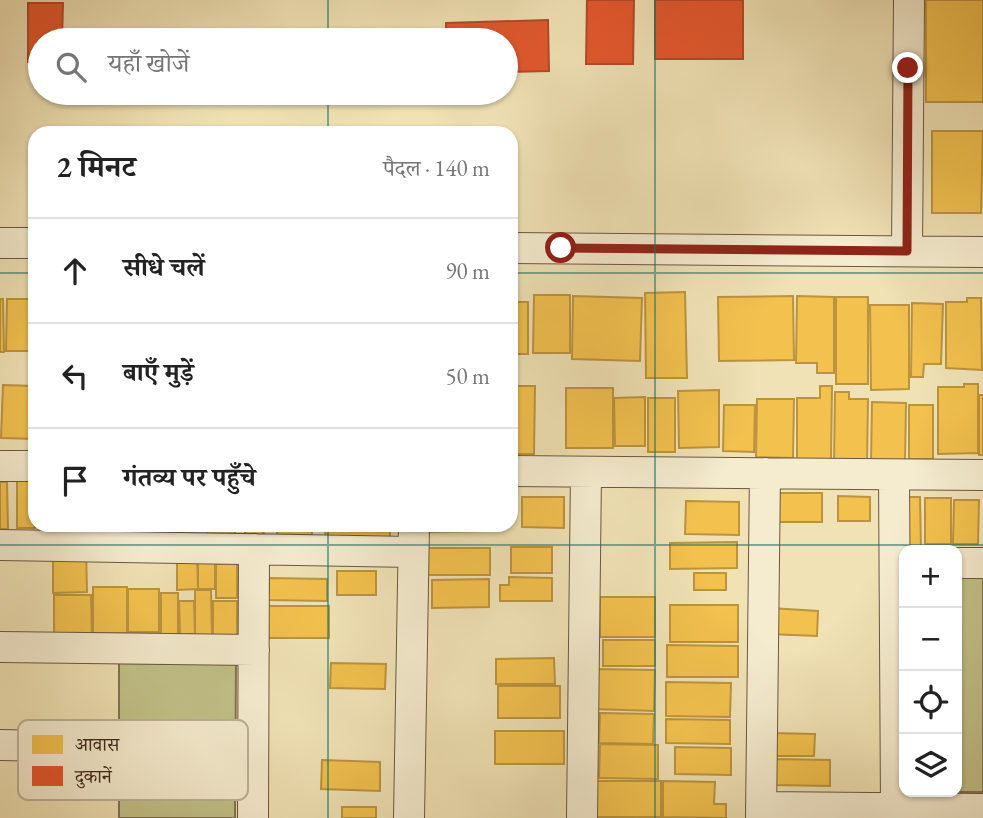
<!DOCTYPE html>
<html lang="hi">
<meta charset="utf-8">
<style>
body{margin:0;font-family:"EB Garamond","Noto Serif Devanagari",serif;background:#f6f6f6;color:#222}
.controls{position:absolute;right:21px;bottom:21px;display:grid;overflow:hidden;border-radius:14px;box-shadow:0 2px 5px #0004}
.controls button{width:63px;height:63px;display:grid;place-items:center;padding:0;border:0;border-bottom:2px solid #e0e0e0;background:#fff;color:#222;font:35px sans-serif}
.stop{position:absolute;width:21px;height:21px;margin:-16px;border:5px solid #8f2418;border-radius:50%;background:#fff}
.stop.end{background:#8f2418;border-color:#fff;box-shadow:0 2px 7px #0008}
.list{margin:0;padding:0;list-style:none}
h2{display:flex;justify-content:space-between;align-items:center;height:91px;margin:0;padding:0 28px;font-size:30px}
h2 small{font-size:23px;font-weight:400;color:#767676}
.list li{display:grid;grid-template-columns:46px 1fr auto;gap:21px;align-items:center;box-sizing:border-box;height:105px;padding:0 28px;border-top:2px solid #e0e0e0}
.list b{display:block;font-size:26px;white-space:nowrap}
.list em{font-size:23px;font-style:normal;color:#767676}
.icon{flex:none;width:38px;height:38px;fill:none;stroke:currentColor;stroke-width:2;stroke-linecap:round;stroke-linejoin:round}
.map{position:relative;flex:none;width:983px;height:818px;overflow:hidden}
.search{position:absolute;background:#fff;box-shadow:0 2px 5px #0004;left:28px;top:28px;width:490px;height:77px;display:flex;align-items:center;gap:18px;box-sizing:border-box;padding:0 24px;border-radius:38px;color:#767676;font-size:26px}
.panel{position:absolute;background:#fff;box-shadow:0 2px 5px #0004;left:28px;top:126px;width:490px;height:406px;border-radius:21px}
.map>svg:first-child{display:block}
</style>
<div class="map">
<svg width="983" height="818" viewBox="0 0 983 818">
<rect width="100%" height="100%" fill="#f0e2b5"/>
<filter id="stains"><feTurbulence type="fractalNoise" baseFrequency=".00286" numOctaves="4"/><feColorMatrix values="0 0 0 0 .2 0 0 0 0 .09 0 0 0 0 .02 0 0 0 .5 -.17"/></filter>
<radialGradient id="worn" r=".72"><stop offset=".6" stop-color="#630" stop-opacity="0"/><stop offset="1" stop-color="#630" stop-opacity=".3"/></radialGradient>
<path fill="#c1c188" stroke="#807552" stroke-width="2" d="M957,575H983V792H957Z
M119,663L236,664L235,818H119Z"/>
<path fill="#f2c14e" stroke="#bc933f" stroke-width="2" d="M926,0H983V102H926Z
M932,131H983L981,213H932Z
M685,292L687,378H646L645,293Z
M534,295H570V353H533Z
M573,296L642,298L640,361L572,359Z
M793,296L794,360L719,361L718,297Z
M797,296L834,297V373H817V363H796Z
M836,297H868V384H836Z
M967,298H981L982,370L946,368V302H967Z
M0,299H3L4,352H0Z
M7,299H35V351H6Z
M511,302H528V354H511Z
M912,303L943,304L941,364H924L923,377H911Z
M870,305H909V389L871,390Z
M964,384H978V453L938,454V387H964Z
M3,385L35,386V439L1,438Z
M511,386H535L534,454H511Z
M820,386H832L831,461L797,460V398H820Z
M566,388H613V448H566Z
M719,390V447L679,448L678,391Z
M835,392H849V399H868L867,464H834Z
M979,395H983V455H979Z
M645,397V446H615L614,398Z
M648,398H675V452H648Z
M757,399H794L793,458L756,457Z
M872,402L906,403L905,462H871Z
M724,405H755L754,452L723,451Z
M909,405H933V459H909Z
M17,478H35V528H17Z
M0,482H7L8,529H0Z
M773,493H822V522H773Z
M838,496L870,497V521H838Z
M522,497H564V528L522,527Z
M905,497H920L921,550H906Z
M925,498H951V544H925Z
M954,500H979L978,544H953Z
M686,501L739,502V535L685,534Z
M74,525H93V535H74Z
M133,525H156V530H133Z
M207,525H235V534H207Z
M245,525H263L264,538H245Z
M277,525H312V535H277Z
M326,525H390V540L325,538Z
M422,525H485V531L422,532Z
M737,542V568L670,569V543Z
M511,547H552V573H511Z
M416,548H490V575H416Z
M86,550L87,592L53,593V551Z
M177,555H197L198,589L177,590Z
M198,563H215V589H198Z
M237,563V598H216V564Z
M337,571H376V595H337Z
M694,573H726V590H694Z
M509,577L552,578V601H500V585H509Z
M269,578L327,579V601L268,600Z
M489,579V607L432,608V580Z
M93,587H127V633H93Z
M128,589H159V632H128Z
M195,590H211L212,636L195,637Z
M161,593H178V639H161Z
M54,595H91L92,638H54Z
M600,597H655V637H600Z
M179,601H194L195,634L180,635Z
M213,601H237V641H213Z
M670,605H738V642H670Z
M267,606H329V638H267Z
M770,608L818,611L817,636L769,634Z
M603,640H655V666H603Z
M667,645L738,646V677H667Z
M554,658L555,684H496V659Z
M331,663L386,664L385,689L330,688Z
M594,669L655,670L654,711L593,709Z
M666,682L731,683L730,717L666,716Z
M498,686H560V718H498Z
M600,713L654,714L653,744L599,743Z
M666,719L730,720V744L666,743Z
M495,731H564V764H495Z
M769,733L815,734L814,756H768Z
M600,744L658,745V779L599,778Z
M675,747L731,748V775L675,774Z
M775,759L830,760V786L774,785Z
M322,760L380,762V791L321,789Z
M592,781H661V817H592Z
M663,781L715,782L714,804H726V818L663,817Z
M342,807H376V818H342Z"/>
<path fill="#e4572e" stroke="#b24929" stroke-width="2" d="M587,0H634L633,64H586Z
M655,0H743V59H655Z
M28,3H63L62,40H40V62H28Z
M548,20L549,71L506,72V40H446V23Z"/>
<g fill="none" stroke-linecap="round" stroke-linejoin="round">
<defs>
<path id="minor" d="M0,243H35
M511,248L983,252
M907,251L909,0
M0,466H35
M511,471L983,475
M894,475L896,808
M0,545L413,552
M957,563H983
M0,647L254,650
M0,745L105,747
M761,807L983,809
M253,818L254,549
M409,818L414,525
M582,818L586,472
M761,818L765,473"/>
</defs>
<use href="#minor" stroke="#6b5742" stroke-width="32"/>
<use href="#minor" stroke="#f5eccf" stroke-width="30"/>
</g>
<g fill="none" stroke-linecap="round" stroke-linejoin="round">
<path stroke="#8f2418" stroke-width="9" d="M561,248L907,251L908,68"/>
</g>
<path fill="none" stroke="#0f766e" stroke-width="2" stroke-opacity="0.55" d="M328,0V40M655,0V818M328,93V133M0,273H35M511,273H983M328,525V818M0,545H983"/>
<rect x="18" y="720" width="230" height="80" rx="10" fill="#f5eccf" stroke="#beb299" stroke-width="2"/>
<rect x="32" y="735" width="31" height="19" fill="#f2c14e"/>
<rect x="32" y="766" width="31" height="20" fill="#e4572e"/>
<g font-size="19" fill="#3f291c">
<text x="75" y="751">आवास</text>
<text x="75" y="783">दुकानें</text>
</g>
<rect width="100%" height="100%" filter="url(#stains)"/>
<rect width="100%" height="100%" fill="url(#worn)"/>
</svg>
<div class="controls">
<button>+</button>
<button>−</button>
<button><svg class="icon" aria-label="locate" viewBox="0 0 24 24"><circle cx="12" cy="12" r="6"/><path d="M12 2v4M12 18v4M2 12h4M18 12h4"/></svg></button>
<button><svg class="icon" aria-label="layers" viewBox="0 0 24 24"><path d="M12 4l9 5-9 5-9-5zM3 14l9 5 9-5"/></svg></button>
</div>
<div class="stop" style="left:561px;top:248px"></div>
<div class="stop end" style="left:908px;top:68px"></div>
<div class="search"><svg class="icon" aria-label="search" viewBox="0 0 24 24"><circle cx="10" cy="10" r="6"/><path d="M15 15l6 6"/></svg>यहाँ खोजें</div>
<section class="panel">
<h2>2 मिनट<small>पैदल · 140 m</small></h2>
<ul class="list">
<li><svg class="icon" aria-label="ahead" viewBox="0 0 24 24"><path d="M12 20V5M6 11l6-6 6 6"/></svg><div><b>सीधे चलें</b></div><em>90 m</em></li>
<li><svg class="icon" aria-label="left" viewBox="0 0 24 24"><path d="M17 20v-9H6M10 6l-5 5 5 5"/></svg><div><b>बाएँ मुड़ें</b></div><em>50 m</em></li>
<li><svg class="icon" aria-label="arrive" viewBox="0 0 24 24"><path d="M6 21V4h12l-3 4 3 4H6"/></svg><div><b>गंतव्य पर पहुँचे</b></div></li>
</ul>
</section>
</div>
